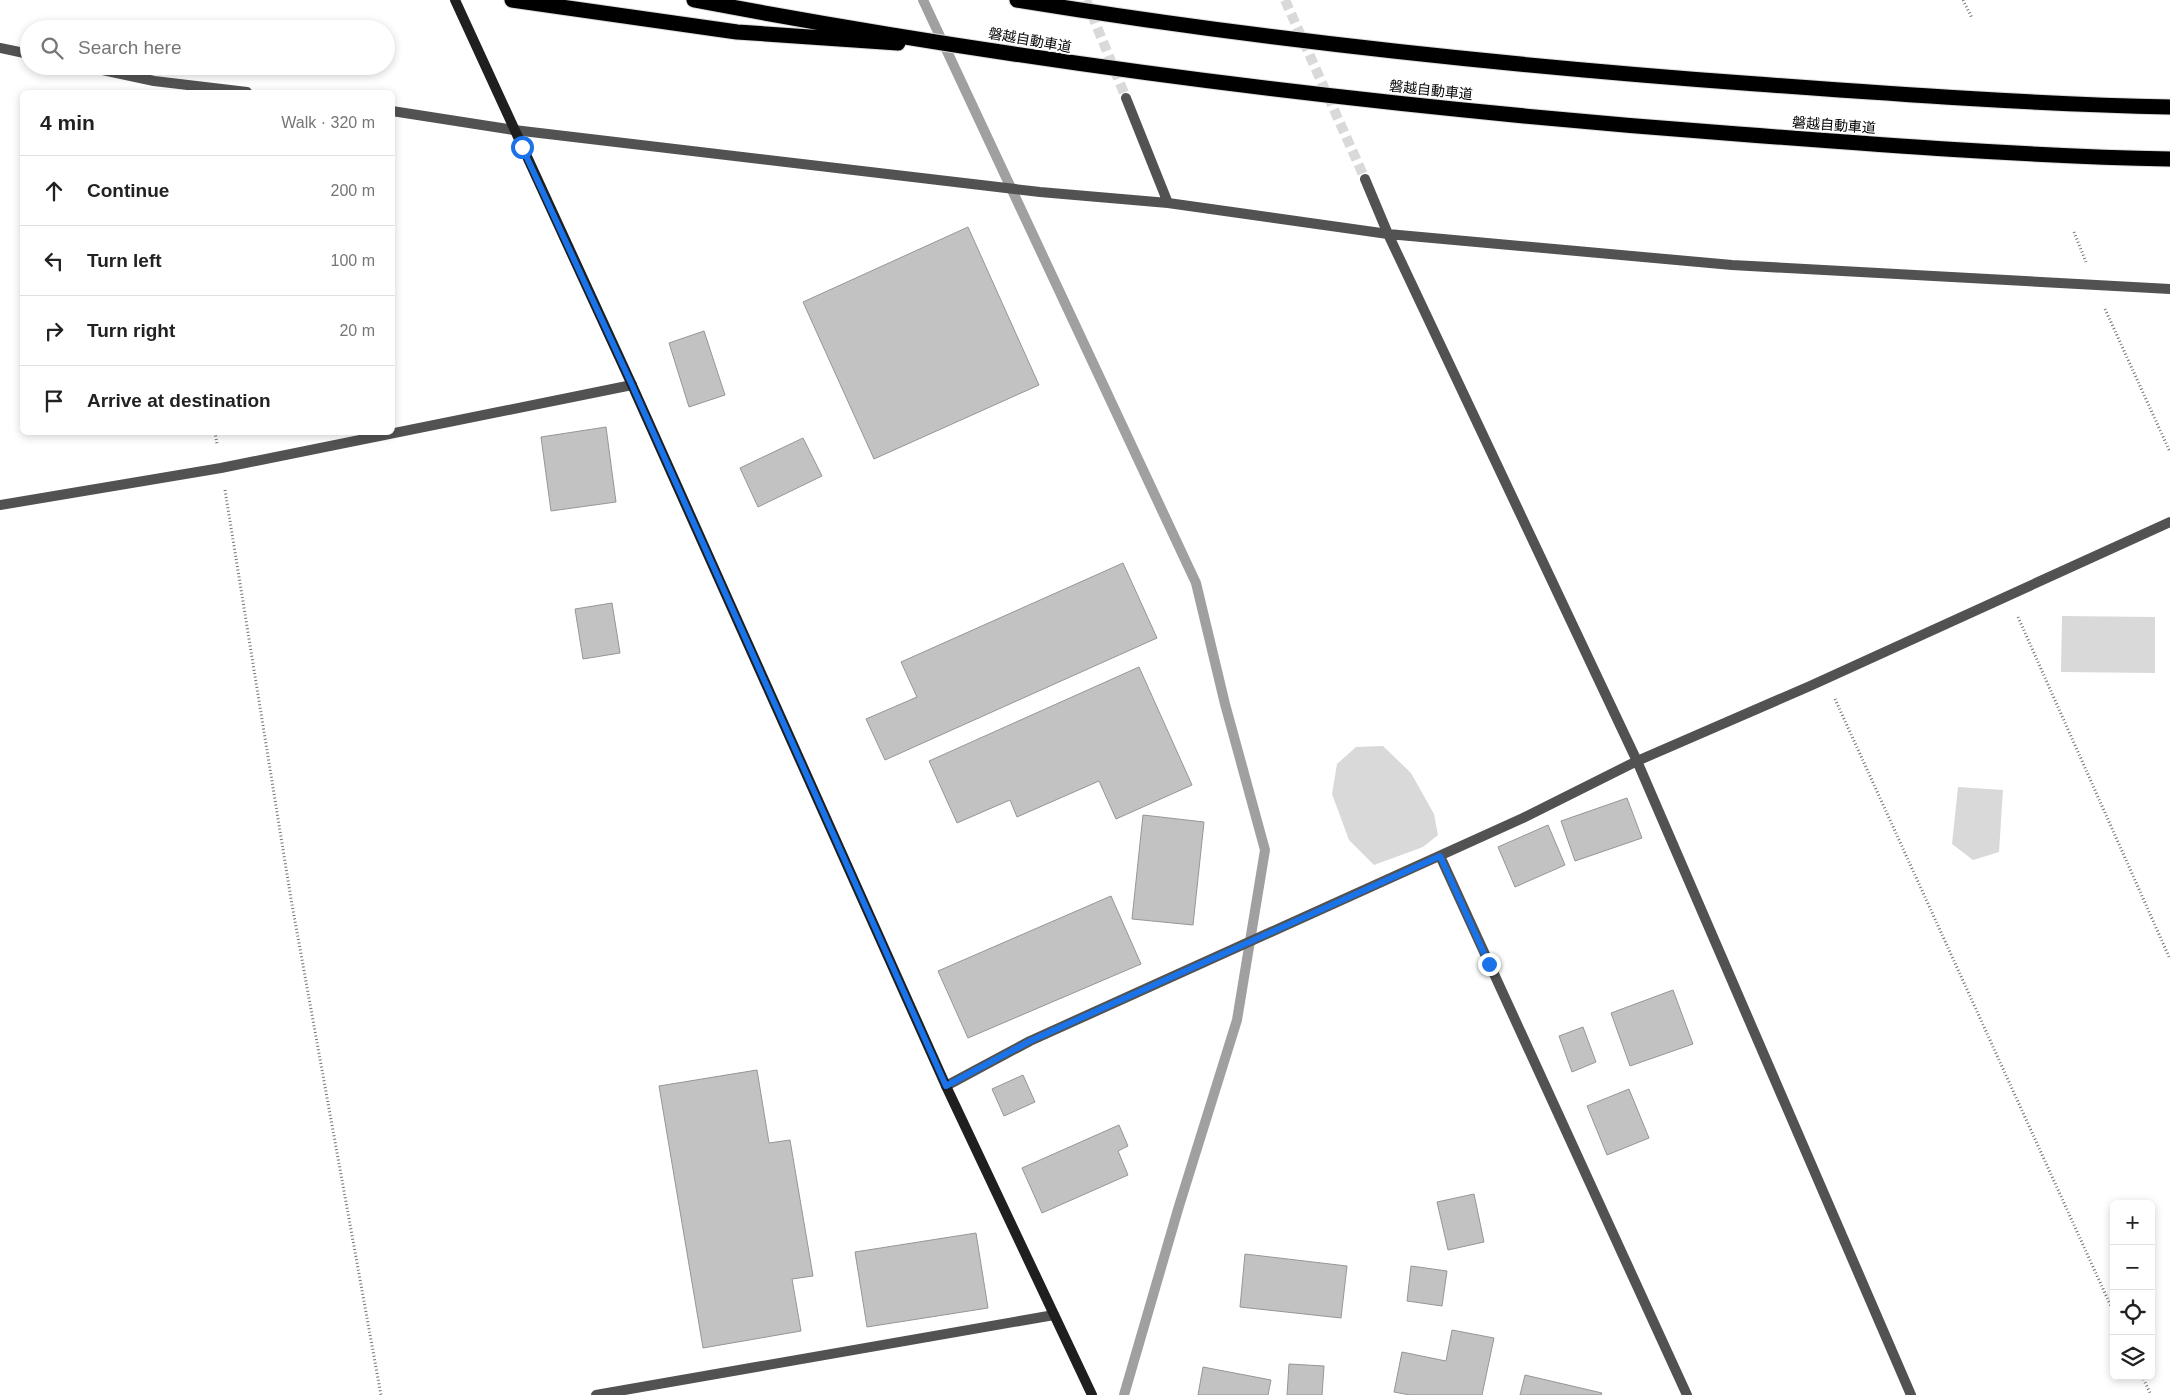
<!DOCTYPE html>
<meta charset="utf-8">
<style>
body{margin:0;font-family:Helvetica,"Noto Sans JP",sans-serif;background:#f2f2f2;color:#222}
.controls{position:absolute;right:15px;bottom:15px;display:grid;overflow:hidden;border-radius:8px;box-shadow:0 2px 8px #0003}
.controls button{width:45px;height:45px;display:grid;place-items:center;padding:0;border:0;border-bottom:1px solid #e0e0e0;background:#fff;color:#222;font:25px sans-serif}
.stop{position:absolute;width:15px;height:15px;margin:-11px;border:4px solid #1a73e8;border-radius:50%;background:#fff}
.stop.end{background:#1a73e8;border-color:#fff;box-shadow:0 1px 5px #0008}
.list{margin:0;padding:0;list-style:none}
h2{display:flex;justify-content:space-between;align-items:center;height:65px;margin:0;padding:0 20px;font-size:21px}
h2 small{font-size:16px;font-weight:400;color:#767676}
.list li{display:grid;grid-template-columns:32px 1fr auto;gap:15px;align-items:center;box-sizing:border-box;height:70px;padding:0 20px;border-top:1px solid #e0e0e0}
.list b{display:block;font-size:19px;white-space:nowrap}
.list em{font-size:16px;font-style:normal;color:#767676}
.icon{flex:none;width:28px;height:28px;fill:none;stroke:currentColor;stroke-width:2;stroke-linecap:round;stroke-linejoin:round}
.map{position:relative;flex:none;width:2170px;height:1395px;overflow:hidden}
.search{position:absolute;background:#fff;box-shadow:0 2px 8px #0003;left:20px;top:20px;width:375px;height:55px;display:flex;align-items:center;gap:12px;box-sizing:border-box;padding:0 18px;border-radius:28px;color:#767676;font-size:19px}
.panel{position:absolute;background:#fff;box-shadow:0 2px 8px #0003;left:20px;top:90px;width:375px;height:345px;border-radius:8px}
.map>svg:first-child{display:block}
</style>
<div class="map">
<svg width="2170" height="1395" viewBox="0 0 2170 1395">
<rect width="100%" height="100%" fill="#fff"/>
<path fill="#d9d9d9" d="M2062,616L2155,617V673L2061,672Z
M1383,746L1411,773L1434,814L1438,835L1423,847L1374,865L1349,840L1332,794L1337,764L1356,747Z
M1958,787L2003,790L1999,852L1973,860L1952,844Z"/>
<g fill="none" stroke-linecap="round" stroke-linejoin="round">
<path stroke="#a0a0a0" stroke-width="10" d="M923,0L1196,583L1225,704L1265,850L1237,1020L1179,1206L1124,1395"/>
</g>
<path fill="#c2c2c2" stroke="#969696" d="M968,227L1039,385L874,459L803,302Z
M704,331L725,395L689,407L669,343Z
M606,427L616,502L551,511L541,437Z
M803,438L822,476L758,507L740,468Z
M1123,563L1157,638L885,760L866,719L917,697L901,662Z
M612,603L620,653L583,659L575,609Z
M1139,667L1192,785L1116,819L1099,781L1017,817L1010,800L957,823L929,761Z
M1627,798L1642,838L1575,861L1561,821Z
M1143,815L1204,822L1193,925L1132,919Z
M1548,825L1565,865L1515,887L1498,847Z
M1111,896L1141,964L968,1038L938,971Z
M1673,990L1693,1044L1630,1066L1611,1013Z
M1583,1027L1596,1062L1572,1072L1559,1036Z
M757,1070L769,1143L790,1140L813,1276L792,1279L801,1331L703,1348L659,1086Z
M1023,1075L1035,1102L1004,1116L992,1089Z
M1629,1089L1649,1138L1607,1155L1587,1106Z
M1119,1125L1128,1146L1118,1151L1128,1175L1042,1213L1022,1168Z
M1474,1194L1484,1242L1448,1250L1437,1202Z
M976,1233L988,1308L867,1327L855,1252Z
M1245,1254L1347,1266L1341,1318L1240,1307Z
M1411,1266L1447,1271L1442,1306L1407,1301Z
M1452,1330L1494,1338L1482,1395H1410L1394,1392L1402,1352L1446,1361Z
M1289,1364L1324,1366L1322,1395H1287Z
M1203,1367L1271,1380L1268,1395H1198Z
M1525,1375L1602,1393L1601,1395H1520Z"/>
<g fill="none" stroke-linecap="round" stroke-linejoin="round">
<path stroke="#d9d9d9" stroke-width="10" stroke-dasharray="10 5" stroke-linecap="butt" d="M1086,0L1126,98
M1285,0L1365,179"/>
<defs>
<path id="highway" d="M512,0L737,32L898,43
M694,0C1039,65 1388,108 1738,134C1882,145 2026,156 2170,159
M1017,0C1262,40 1510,66 1757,84C1895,94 2032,104 2170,107"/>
</defs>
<use href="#highway" stroke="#dbdbdb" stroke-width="17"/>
<path stroke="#747474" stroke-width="3" stroke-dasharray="1 2.5" stroke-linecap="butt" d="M1963,0L1972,18
M2074,232L2086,262
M2105,309L2170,452
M215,432L217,444
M225,490L291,899L381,1395
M2018,617L2170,959
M1835,699L2114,1313
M2142,1376L2151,1395"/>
<path stroke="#525252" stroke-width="10" d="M0,48L29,54
M84,66L154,81L247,92
M1126,98L1168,203
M392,111L514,130L1040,192L1168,203L1388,234L1732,265L2170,289
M1365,179L1388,234L1637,761L1911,1395
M0,505L221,468L632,385
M1440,856L1687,1395
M946,1086L1030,1041L1523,818L1637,761L1810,686L2170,522
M596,1395L1054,1315"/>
<path stroke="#1f1f1f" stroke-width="10" d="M455,0L632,385L946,1086L1092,1395"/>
<use href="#highway" stroke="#000" stroke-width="15"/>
</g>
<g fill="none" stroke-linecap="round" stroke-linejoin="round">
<path stroke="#1a73e8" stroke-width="6" d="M522,147L632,385L946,1086L1030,1041L1440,856L1489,964"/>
</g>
<g text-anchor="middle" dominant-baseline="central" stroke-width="4" stroke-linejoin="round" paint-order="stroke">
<g font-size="14" fill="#000" stroke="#fff">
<text transform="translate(1030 40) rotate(10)">磐越自動車道</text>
<text transform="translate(1431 90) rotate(6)">磐越自動車道</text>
<text transform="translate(1834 125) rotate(4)">磐越自動車道</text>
</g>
</g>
</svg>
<div class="controls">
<button>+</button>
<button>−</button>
<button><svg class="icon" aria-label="locate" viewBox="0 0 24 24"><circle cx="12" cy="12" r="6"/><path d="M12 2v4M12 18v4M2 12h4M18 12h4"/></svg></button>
<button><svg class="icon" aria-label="layers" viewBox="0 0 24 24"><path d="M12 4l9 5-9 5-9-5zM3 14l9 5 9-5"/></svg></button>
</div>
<div class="stop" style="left:522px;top:147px"></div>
<div class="stop end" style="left:1489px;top:964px"></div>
<div class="search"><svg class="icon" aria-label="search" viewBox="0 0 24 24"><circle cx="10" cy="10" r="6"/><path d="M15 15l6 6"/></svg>Search here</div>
<section class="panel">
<h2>4 min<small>Walk · 320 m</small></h2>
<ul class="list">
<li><svg class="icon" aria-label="ahead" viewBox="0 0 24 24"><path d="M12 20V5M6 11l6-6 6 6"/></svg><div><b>Continue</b></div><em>200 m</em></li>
<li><svg class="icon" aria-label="left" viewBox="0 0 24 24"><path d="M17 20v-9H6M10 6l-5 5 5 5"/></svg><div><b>Turn left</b></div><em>100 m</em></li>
<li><svg class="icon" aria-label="right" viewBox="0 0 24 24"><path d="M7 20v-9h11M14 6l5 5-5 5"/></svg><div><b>Turn right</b></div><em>20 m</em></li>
<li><svg class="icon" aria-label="arrive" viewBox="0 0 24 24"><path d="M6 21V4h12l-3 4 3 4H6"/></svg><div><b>Arrive at destination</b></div></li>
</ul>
</section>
</div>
